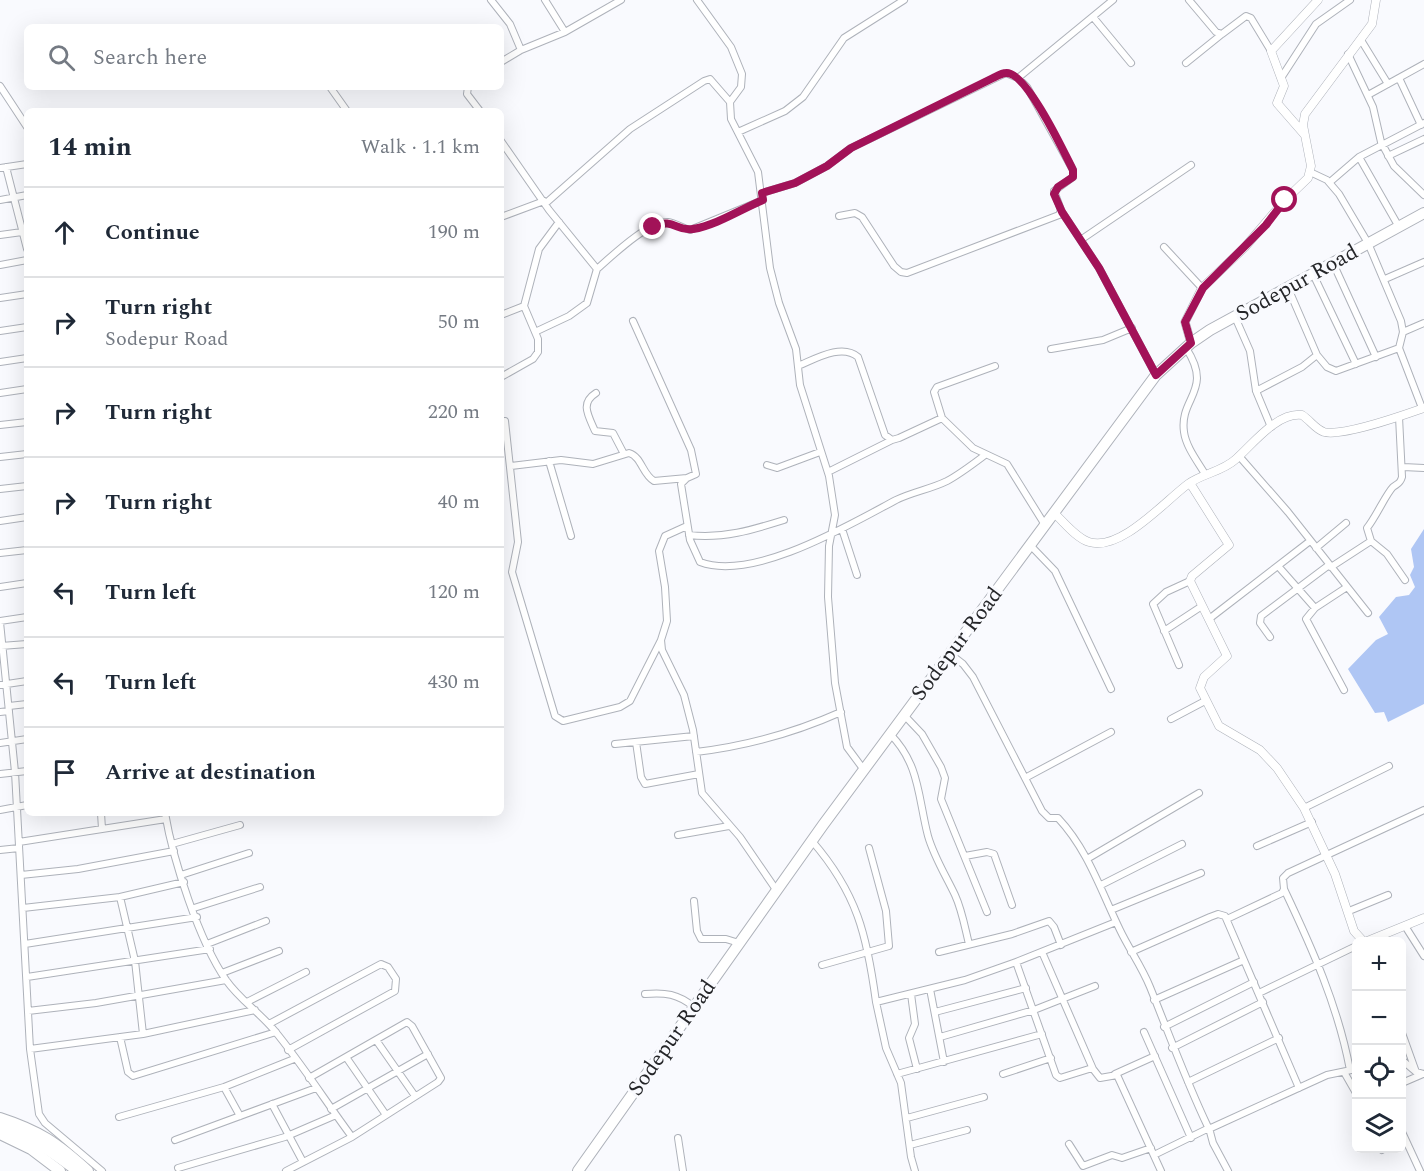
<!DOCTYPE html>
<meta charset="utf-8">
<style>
body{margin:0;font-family:Spectral,serif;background:#f6f6f7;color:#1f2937}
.controls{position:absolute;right:18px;bottom:18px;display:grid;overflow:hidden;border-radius:9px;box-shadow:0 6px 24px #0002}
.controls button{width:54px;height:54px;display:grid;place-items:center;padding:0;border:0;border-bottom:2px solid #e0e1e3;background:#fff;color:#1f2937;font:30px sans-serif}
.stop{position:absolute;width:18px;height:18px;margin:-14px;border:4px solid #a21258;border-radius:50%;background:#fff}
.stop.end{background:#a21258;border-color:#fff;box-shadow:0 2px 6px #0008}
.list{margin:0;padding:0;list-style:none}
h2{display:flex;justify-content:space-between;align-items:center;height:78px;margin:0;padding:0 24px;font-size:26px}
h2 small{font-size:20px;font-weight:400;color:#747a83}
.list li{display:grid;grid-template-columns:39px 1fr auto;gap:18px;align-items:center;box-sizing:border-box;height:90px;padding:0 24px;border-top:2px solid #e0e1e3}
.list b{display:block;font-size:22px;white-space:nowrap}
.list p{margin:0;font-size:20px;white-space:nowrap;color:#747a83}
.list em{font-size:20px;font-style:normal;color:#747a83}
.icon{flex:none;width:33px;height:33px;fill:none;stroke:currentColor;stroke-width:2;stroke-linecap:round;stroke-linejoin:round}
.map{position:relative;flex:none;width:1424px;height:1171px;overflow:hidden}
.search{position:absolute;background:#fff;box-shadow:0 6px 24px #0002;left:24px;top:24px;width:480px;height:66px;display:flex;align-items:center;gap:15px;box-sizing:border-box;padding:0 21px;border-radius:9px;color:#747a83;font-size:22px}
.panel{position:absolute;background:#fff;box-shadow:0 6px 24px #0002;left:24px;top:108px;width:480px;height:708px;border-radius:9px}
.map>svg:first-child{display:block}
</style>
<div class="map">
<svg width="1424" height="1171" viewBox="0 0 1424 1171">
<rect width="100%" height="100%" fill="#f9fafe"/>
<path fill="#afc6f4" d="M1424,529V704L1388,722L1384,712L1375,713L1348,669L1376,640L1388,634L1379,617L1396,597L1409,595L1415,587L1410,575L1414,567L1411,549Z"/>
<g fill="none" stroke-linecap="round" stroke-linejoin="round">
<defs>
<path id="minor" d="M491,0L510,24L521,50
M545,0L565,32
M697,0L731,47L742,74L741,87L730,102L731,119L758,172L770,268L779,303L796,349L800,385L829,476L835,515L829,546L828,597L835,683L847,747L864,770
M1189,0L1216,32L1222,34L1246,16L1251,18L1271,51
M1093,17L1131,63
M1361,40L1388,84
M1348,54L1373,107L1381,142L1394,166L1424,195
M501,62L521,50L565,32L621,0
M1186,63L1222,34
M1018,78L1113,0
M1281,78L1316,24L1350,0
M1399,78L1421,125
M0,86L27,127
M330,87L347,111
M468,87L467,94L480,111
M1368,95L1424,64
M738,132L785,111L803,97L844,38L904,0
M501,141L549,210L597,269C612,256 648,221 668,222C675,223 683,228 690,230L763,200
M1388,156L1424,139
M1359,157L1399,227
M6,167L27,249
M0,168L27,164
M1310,172L1327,180L1339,194L1368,243L1401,321L1403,332L1399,348L1422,408
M1330,182L1359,157L1424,123
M762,193L795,183L827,166L851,148L1006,73L1018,78L1027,87L1073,170V177L1054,191L1061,210L1059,215L907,273L901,272L894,266L862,217L855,213L839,216
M0,200L27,195
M546,203L630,129L704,81L710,79L730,102
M1062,212L1099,268L1156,375
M501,217L544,201
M0,235L22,232
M1082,239L1191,165
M1164,247L1202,288
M1333,263L1376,357
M0,265L27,260
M1313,274L1356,364
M1385,279L1424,262
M0,298L27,294
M501,315L524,306
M1235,317L1250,351L1256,391
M633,321L691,450L696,474L687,478L681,484L690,540L700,562C753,582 849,525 896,500C912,492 931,489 947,481C960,474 973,464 985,455
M0,331L27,327
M535,332L569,316L587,303L597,269
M1403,332L1424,323
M1186,348C1214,391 1179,397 1184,432C1186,447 1198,462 1205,474
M1051,349L1103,340L1132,328
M1317,355L1327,367L1336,371L1399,348
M0,362L27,358
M798,366C815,359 842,343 858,357L885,435L892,440L899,438L942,418L973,448L1007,464L1045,525
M501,377L533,359L538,352V339L524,306L539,249L559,222
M0,393L27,389
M596,393C580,403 588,415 595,431L613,433L624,454
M942,418L934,392L937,387L995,366
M505,421L518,542L512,572L555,716L563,721L620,707L630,701L661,640
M0,425L27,422
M1271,427L1256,391L1302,367L1317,355L1288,288
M1239,456L1288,512L1368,613
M0,457L27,454
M549,461L571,536
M767,465L777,468L820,452
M511,466L561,460L593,464L629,453C642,457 642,474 654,481L687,478
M1403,467L1424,468
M828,472L892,440
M0,489L27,486
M0,521L27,517
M687,526L665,536L659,551L665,587L667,621L661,640L662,650L684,695L693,730L702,793L740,837L777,891
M842,529L857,575
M689,535C723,539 752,530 784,520
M1371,541L1367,528C1376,517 1386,494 1393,487C1398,483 1400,484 1402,477L1399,417
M1030,545L1055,571L1111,689
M1316,548L1346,523
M0,553L27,550
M1278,566L1315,608L1347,587
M1331,567L1371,541L1387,554L1405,580
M0,587L27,583
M1315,608L1306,619L1344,690
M1209,619L1310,541
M0,621L27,617
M0,622L15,772L30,1049L39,1114L45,1123L102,1171
M1164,631L1202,606
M1270,637L1260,623L1261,616L1329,565
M1,646L27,644
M950,654L963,664L973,677L1042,811L1049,818H1058C1088,850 1101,891 1120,930C1129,949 1142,967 1150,987C1169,1034 1186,1081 1208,1127L1211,1128L1327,1075L1356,1069
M1179,665L1153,604L1166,592L1190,581
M0,685L27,681
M9,706L27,704
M0,712L9,711
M904,715L922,734L941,767L945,778L941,799L987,912
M1171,719L1205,701
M890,734C920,764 918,798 928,836C934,857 946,876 955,895C962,910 965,928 969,944
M636,742L641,777L645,784L699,774
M0,743L27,739
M615,744L694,736
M696,752C746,746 794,733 841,712
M0,774L27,771
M1025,778L1111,732
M1304,808L1389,766
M0,810L27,805
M101,813L102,829
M165,813C173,860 199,941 226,980C239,999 259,1012 274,1030C302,1064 326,1102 352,1137L438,1082L441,1078L412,1026L407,1022L309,1078
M678,835L729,826
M812,841C857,893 867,935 876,1002
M19,842L166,819
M172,844L240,825
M1257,846L1312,822
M0,850L19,848
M965,856L987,852L994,854L1012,905
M1087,859L1199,793
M21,875L78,869L174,851
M181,875L249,853
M1101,885L1182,844
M1284,889C1312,948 1338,1006 1350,1070
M120,897L135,961L143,1034
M694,901L697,931L701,939H726L739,943
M23,908L120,897L184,882
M194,908L260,887
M1111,910L1201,873
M1349,911L1388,895
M1227,919L1282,893L1284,889L1283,878L1288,873L1424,810
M1405,926L1424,956
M25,944L197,917
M207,944L266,921
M939,952L1012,934L1049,921L1054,927L1061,945
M1042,952L1093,1069
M1131,952L1210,917L1218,914L1225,916L1299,1088
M1016,962L1116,922
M822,965L889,946L886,911L869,848
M222,973L279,951
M27,977L210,949
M930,989L944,1062
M1259,993L1356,946
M645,994C665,992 678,994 694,1007
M911,994L915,1024L909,1038L917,1069
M1154,1000L1244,960
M247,1002L306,972
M28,1011L96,1003L226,980
M935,1012L1026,988
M269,1024L381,964L388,967L396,979L395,991L288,1050
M1164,1027L1254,982
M1144,1032L1191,1138
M1402,1033L1416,1072
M120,1037L128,1072L133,1076L276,1032
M940,1037L1034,1010L1095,986
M376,1040L415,1096
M1172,1048L1263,1002
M30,1049L143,1034L255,1010
M346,1057L386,1115
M1402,1060L1416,1072L1424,1074
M1344,1072L1356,1093
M897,1074L1042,1034
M1003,1074L1051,1058
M1115,1074L1155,1056
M1188,1082L1279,1038
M1402,1083L1423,1074
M224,1087L240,1116
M272,1104L303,1162
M331,1109L428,1054
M119,1117L224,1087L294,1059
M907,1118L984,1097
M1402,1132L1420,1171
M678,1138L683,1171
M175,1140L316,1088
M1069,1144L1083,1166L1112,1155L1122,1158L1151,1148
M910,1145L967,1130
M1381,1148L1382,1150
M1154,1155L1209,1128L1213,1143L1228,1171
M178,1168L285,1137L336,1115
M286,1171L352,1137
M915,1171L911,1157L901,1083L886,1048L876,1002L965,980L1016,962L1056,1075L1060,1078L1089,1069H1093L1100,1078L1117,1075L1161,1171"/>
<path id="tertiary" d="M1304,134L1277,103L1284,86L1271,51L1318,0
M1191,343L1185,322L1202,288L1245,247L1285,200L1308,178L1311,166L1303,125L1305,114L1372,24L1376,0
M1190,483L1229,545L1192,576L1190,581L1227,656L1204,677L1200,688L1219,726L1260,750L1277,768L1304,808L1335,874L1354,931L1364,942
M1054,513C1064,522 1076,538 1089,542C1120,552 1164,502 1188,484C1203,473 1222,472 1236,459C1253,444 1277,412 1302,415C1310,420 1315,429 1324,432C1343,437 1404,415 1424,408
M1365,942L1424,918"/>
<path id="primary" d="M578,1171L823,825L1156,375L1191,343L1210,330L1424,213"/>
<path id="trunk" d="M0,1118C40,1131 57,1143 88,1171
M0,1134L31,1149L60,1171"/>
<path id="motorway" d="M0,1125C29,1134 55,1153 79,1171"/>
</defs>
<use href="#minor" stroke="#aeb2ba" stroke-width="8"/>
<use href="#tertiary" stroke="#aeb2ba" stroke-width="9"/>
<use href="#primary" stroke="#aeb2ba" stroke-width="12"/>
<use href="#trunk" stroke="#aeb2ba" stroke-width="12"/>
<use href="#motorway" stroke="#aeb2ba" stroke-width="14"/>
<use href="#minor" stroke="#fff" stroke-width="6"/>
<use href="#tertiary" stroke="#fff" stroke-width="8"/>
<use href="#primary" stroke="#fff" stroke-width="10"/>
<use href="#trunk" stroke="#fff" stroke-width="10"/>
<use href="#motorway" stroke="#fff" stroke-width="12"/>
</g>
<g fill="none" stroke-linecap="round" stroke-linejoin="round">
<path stroke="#a21258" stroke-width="8" d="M653,227C674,217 676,232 693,229C717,225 741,209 763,200L762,193L795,183L827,166L851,148L993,78C997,76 1002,73 1006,73C1026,71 1064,152 1073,170V177L1058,187L1054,194L1062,212L1099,268L1156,375L1191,343L1185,322L1203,288L1266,225L1285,200"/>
</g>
<g text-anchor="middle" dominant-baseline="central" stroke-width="6" stroke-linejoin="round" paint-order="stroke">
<g font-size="22" fill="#252629" stroke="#f9fafe">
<text transform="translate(1297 283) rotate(-29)">Sodepur Road</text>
<text transform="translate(957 644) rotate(-53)">Sodepur Road</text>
<text transform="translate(672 1038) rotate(-55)">Sodepur Road</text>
</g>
</g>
</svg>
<div class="controls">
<button>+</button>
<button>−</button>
<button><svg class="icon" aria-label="locate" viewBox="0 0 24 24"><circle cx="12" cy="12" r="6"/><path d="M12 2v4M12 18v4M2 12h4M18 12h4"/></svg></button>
<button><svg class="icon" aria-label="layers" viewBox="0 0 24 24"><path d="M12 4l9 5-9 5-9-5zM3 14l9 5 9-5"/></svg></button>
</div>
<div class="stop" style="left:1285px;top:200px"></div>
<div class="stop end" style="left:653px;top:227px"></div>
<div class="search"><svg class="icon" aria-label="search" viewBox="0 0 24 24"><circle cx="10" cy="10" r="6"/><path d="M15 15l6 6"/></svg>Search here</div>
<section class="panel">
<h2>14 min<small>Walk · 1.1 km</small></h2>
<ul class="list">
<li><svg class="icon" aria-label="ahead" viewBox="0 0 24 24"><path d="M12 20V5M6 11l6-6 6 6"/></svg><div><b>Continue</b></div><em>190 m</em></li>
<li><svg class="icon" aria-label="right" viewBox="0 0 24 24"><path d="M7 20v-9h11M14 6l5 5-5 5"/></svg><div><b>Turn right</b><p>Sodepur Road</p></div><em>50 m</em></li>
<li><svg class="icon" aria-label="right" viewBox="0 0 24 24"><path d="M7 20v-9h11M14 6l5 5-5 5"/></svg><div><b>Turn right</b></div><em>220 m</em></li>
<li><svg class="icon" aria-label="right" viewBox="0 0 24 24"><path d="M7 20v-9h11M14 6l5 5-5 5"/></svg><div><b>Turn right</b></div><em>40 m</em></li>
<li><svg class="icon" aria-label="left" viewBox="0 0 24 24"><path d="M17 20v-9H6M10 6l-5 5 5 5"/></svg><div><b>Turn left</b></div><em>120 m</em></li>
<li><svg class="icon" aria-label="left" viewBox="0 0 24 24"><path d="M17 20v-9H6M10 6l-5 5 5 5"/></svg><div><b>Turn left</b></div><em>430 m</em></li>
<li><svg class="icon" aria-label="arrive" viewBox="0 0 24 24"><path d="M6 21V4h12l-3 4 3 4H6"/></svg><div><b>Arrive at destination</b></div></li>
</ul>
</section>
</div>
